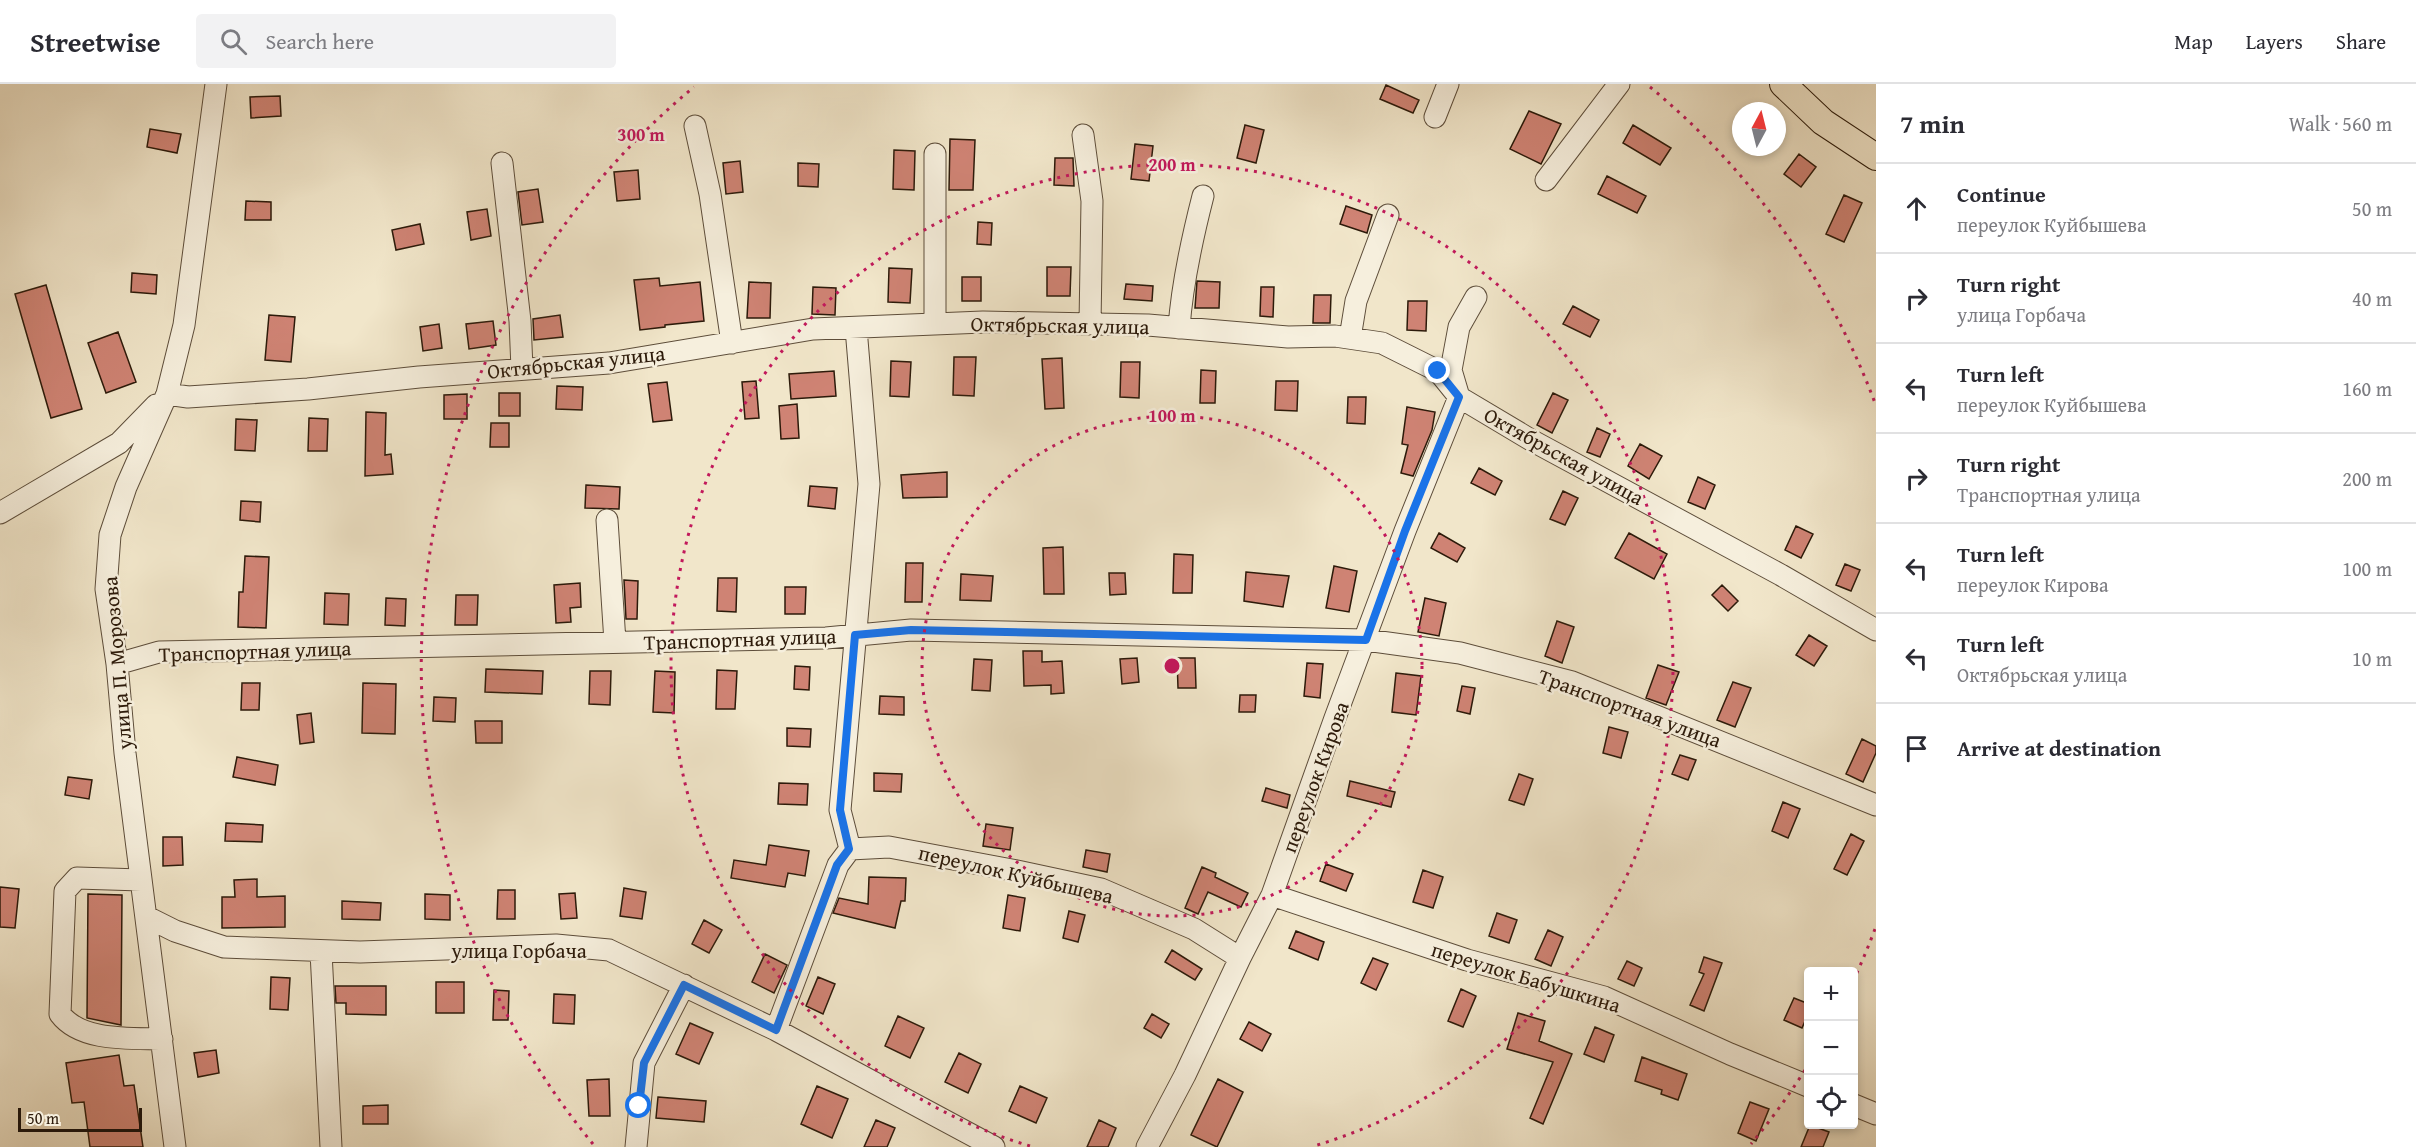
<!DOCTYPE html>
<meta charset="utf-8">
<style>
body{margin:0;font-family:"Gentium Book Plus",serif;background:#f2f2f3;color:#2b2b33}
.controls{position:absolute;right:18px;bottom:18px;display:grid;overflow:hidden;border-radius:6px;box-shadow:0 3px 9px #0003}
.controls button{width:54px;height:54px;display:grid;place-items:center;padding:0;border:0;border-bottom:2px solid #e1e1e2;background:#fff;color:#2b2b33;font:30px sans-serif}
.compass{position:absolute;left:1732px;top:18px;width:54px;height:54px;border-radius:50%;background:#fff;box-shadow:0 3px 9px #0003;rotate:7deg}
.scale{position:absolute;left:18px;bottom:15px;width:124px;box-sizing:border-box;padding-left:6px;border:3px solid #2c1a0a;border-top:0;font-size:16px;line-height:21px;white-space:nowrap;color:#2c1a0a;-webkit-text-stroke:4px #f6efdd;paint-order:stroke}
.stop{position:absolute;width:18px;height:18px;margin:-14px;border:4px solid #1a73e8;border-radius:50%;background:#fff}
.stop.end{background:#1a73e8;border-color:#fff;box-shadow:0 2px 6px #0008}
.list{margin:0;padding:0;list-style:none}
h2{display:flex;justify-content:space-between;align-items:center;height:78px;margin:0;padding:0 24px;font-size:26px}
h2 small{font-size:20px;font-weight:400;color:#7c7c81}
.list li{display:grid;grid-template-columns:39px 1fr auto;gap:18px;align-items:center;box-sizing:border-box;height:90px;padding:0 24px;border-top:2px solid #e1e1e2}
.list b{display:block;font-size:22px;white-space:nowrap}
.list p{margin:0;font-size:20px;white-space:nowrap;color:#7c7c81}
.list em{font-size:20px;font-style:normal;color:#7c7c81}
.icon{flex:none;width:33px;height:33px;fill:none;stroke:currentColor;stroke-width:2;stroke-linecap:round;stroke-linejoin:round}
.map{position:relative;flex:none;width:1876px;height:1063px;overflow:hidden}
header{display:flex;align-items:center;gap:36px;box-sizing:border-box;height:84px;padding:0 30px;background:#fff;border-bottom:2px solid #e1e1e2}
header strong{font-size:28px}
nav{display:flex;gap:33px;margin-inline-start:auto;font-size:21px}
.search{width:420px;height:54px;background:#f2f2f3;display:flex;align-items:center;gap:15px;box-sizing:border-box;padding:0 21px;border-radius:6px;color:#7c7c81;font-size:22px}
main{display:flex}
aside{flex:1;background:#fff}
.map>svg:first-child{display:block}
</style>
<header>
<strong>Streetwise</strong>
<div class="search"><svg class="icon" aria-label="search" viewBox="0 0 24 24"><circle cx="10" cy="10" r="6"/><path d="M15 15l6 6"/></svg>Search here</div>
<nav><a>Map</a><a>Layers</a><a>Share</a></nav>
</header>
<main>
<div class="map">
<svg width="1876" height="1063" viewBox="0 0 1876 1063">
<rect width="100%" height="100%" fill="#f1e6ca"/>
<filter id="stains"><feTurbulence type="fractalNoise" baseFrequency=".00333" numOctaves="4"/><feColorMatrix values="0 0 0 0 .2 0 0 0 0 .09 0 0 0 0 .02 0 0 0 .5 -.17"/></filter>
<radialGradient id="worn" r=".72"><stop offset=".6" stop-color="#630" stop-opacity="0"/><stop offset="1" stop-color="#630" stop-opacity=".3"/></radialGradient>
<path fill="#cf8374" stroke="#2c1a0a" stroke-width="1.5" d="M1386,1L1419,16L1413,29L1380,15Z
M280,12L281,32L251,34L250,13Z
M1529,27L1561,40L1541,80L1510,65Z
M1245,41L1264,46L1256,79L1237,74Z
M1633,41L1671,64L1660,81L1623,59Z
M150,45L181,50L177,69L147,63Z
M950,55L975,56L973,106H949Z
M1135,60L1153,62L1149,97L1131,95Z
M894,66L915,67L914,106L893,105Z
M1799,70L1816,83L1801,103L1784,90Z
M1055,74H1073L1074,102L1054,101Z
M740,77L743,108L726,110L723,79Z
M798,79L819,80L818,103L798,102Z
M638,86L640,115L617,117L614,88Z
M1607,92L1646,112L1637,129L1598,110Z
M538,105L543,138L522,141L518,108Z
M1844,111L1862,119L1844,158L1826,150Z
M246,117L271,118V136H245Z
M1346,122L1372,131L1367,149L1340,140Z
M487,125L491,152L471,156L467,128Z
M978,138L992,139L991,161L977,160Z
M420,140L424,160L396,166L392,146Z
M1047,183H1071L1070,212H1047Z
M889,184L912,185L910,219L888,218Z
M132,189L157,191L156,210L131,208Z
M962,193H981V217H962Z
M659,194L660,202L700,198L704,237L665,241V243L640,246L634,196Z
M1197,197L1220,198L1219,224H1195Z
M749,198L771,199L770,234H747Z
M1126,200L1153,202L1152,217L1124,215Z
M46,201L82,325L51,334L15,210Z
M813,203L836,204L835,231L812,230Z
M1261,203H1274L1273,233L1260,232Z
M1314,211H1331L1330,239H1313Z
M1408,217H1427L1426,247L1407,246Z
M1573,222L1599,236L1590,253L1563,240Z
M269,231L295,233L291,278L265,276Z
M560,231L563,253L534,256L533,235Z
M493,237L496,261L469,265L466,240Z
M439,240L442,264L423,267L420,243Z
M118,248L136,298L106,309L88,259Z
M954,273H976L974,312L953,311Z
M1062,274L1064,324L1045,325L1042,275Z
M891,277L911,278L909,313L890,312Z
M1121,278H1140L1139,314L1120,313Z
M1201,286L1216,287L1215,319H1200Z
M834,287L836,312L791,315L789,290Z
M756,297L759,334L745,335L742,298Z
M1276,297H1298L1297,327L1275,326Z
M667,298L672,336L653,338L648,300Z
M557,302L583,303L582,326L556,325Z
M499,309H520V332H499Z
M1553,309L1568,316L1552,349L1537,341Z
M467,310V335H444V311Z
M1348,313H1366L1365,340L1347,339Z
M797,320L799,354L781,355L779,322Z
M1407,323L1435,328L1432,346L1413,392L1401,389L1408,361L1402,360Z
M366,328L386,329L385,371L391,370L393,390L365,392Z
M309,334L328,335L327,367H308Z
M236,335L257,336L255,367L235,366Z
M491,339H509V363H490Z
M1597,344L1610,350L1600,373L1587,368Z
M1640,360L1662,372L1649,395L1628,382Z
M1479,384L1502,397L1495,411L1471,399Z
M947,388V413L903,414L901,391Z
M1698,393L1715,401L1705,425L1688,418Z
M586,401L620,403L619,425L585,424Z
M810,402L837,404L835,425L808,422Z
M1563,407L1578,414L1565,441L1550,435Z
M241,417L261,418L260,438L240,436Z
M1796,442L1813,450L1801,474L1785,466Z
M1439,449L1465,464L1457,478L1431,464Z
M1629,449L1667,470L1654,495L1615,474Z
M1063,463L1064,510H1044L1043,464Z
M1174,470L1193,471L1192,509H1173Z
M245,472L269,473L266,544L238,543L239,508H243Z
M906,479H923L922,518H905Z
M1845,480L1860,486L1851,507L1836,501Z
M1334,482L1357,487L1349,528L1326,524Z
M1246,488L1289,492L1283,523L1244,517Z
M1109,489H1125L1126,510L1110,511Z
M961,490L993,492L991,517L960,516Z
M718,494H737L736,528L717,527Z
M624,496L638,497L637,535H626Z
M580,499L581,523L570,524L571,538L556,539L554,501Z
M1722,501L1738,517L1728,527L1712,511Z
M785,503H806L805,530H785Z
M325,509L349,510L348,541L324,540Z
M456,511H478L477,541H455Z
M386,514L406,515L405,542L385,541Z
M1425,514L1446,519L1439,552L1418,548Z
M1557,537L1574,543L1562,579L1545,572Z
M1809,551L1827,562L1814,582L1796,571Z
M1023,567H1042V578L1062,577L1064,609L1051,610V601L1024,602Z
M1137,574L1139,598L1122,600L1120,575Z
M1177,574H1195L1196,604H1178Z
M974,575L992,576L990,607L972,606Z
M1307,579L1323,580L1320,614L1304,612Z
M1658,581L1679,588L1666,621L1646,614Z
M795,582L810,583L809,606L794,605Z
M486,585L543,587L542,610L485,608Z
M717,586L737,587L735,625H716Z
M590,587H611L610,621L589,620Z
M655,587L675,588L674,629L653,628Z
M1396,589L1421,592L1416,631L1392,628Z
M1733,598L1751,604L1735,643L1717,636Z
M242,599H260L259,626H241Z
M363,599L396,600L395,650L362,649Z
M1462,602L1475,604L1470,630L1457,627Z
M1240,611H1256L1255,628H1239Z
M880,612L904,613V631L879,630Z
M434,613L456,614L455,638L433,637Z
M311,629L314,658L300,660L297,631Z
M475,637H502V659H476Z
M1609,643L1628,648L1621,674L1603,669Z
M787,644L811,645L810,663L787,662Z
M1862,655L1876,662V669L1863,698L1846,690Z
M1680,671L1696,676L1688,696L1672,690Z
M237,673L278,681L275,701L233,693Z
M874,689L902,690L901,708L874,707Z
M1519,690L1533,695L1524,721L1509,716Z
M68,693L92,696L89,715L65,711Z
M1350,697L1395,708L1391,723L1347,712Z
M779,699L808,700L807,721L778,720Z
M1266,704L1290,711L1287,724L1262,717Z
M1783,718L1800,725L1788,754L1772,747Z
M226,739L263,741L262,758L225,757Z
M986,740L1013,744L1010,766L983,762Z
M1851,750L1864,757L1847,791L1834,785Z
M163,753H182L183,781L163,782Z
M769,761L809,767L805,792L788,789L785,803L731,794L734,776L766,781Z
M1086,766L1110,770L1107,788L1083,783Z
M1326,780L1353,790L1346,807L1320,797Z
M1202,783L1216,789L1215,793L1248,809L1241,823L1208,808L1198,830L1185,824Z
M1423,786L1443,793L1433,824L1413,818Z
M869,793L906,794L905,817H901L895,844L833,829L839,814L868,820Z
M257,795V813L285,812V843L222,844V813H235L234,796Z
M0,803L19,805L15,844L0,843Z
M624,804L646,808L642,835L620,832Z
M498,806H515V835H497Z
M575,809L577,834L561,835L559,810Z
M88,810L122,811L121,941L87,934Z
M425,810L450,811V836L425,835Z
M1008,811L1025,814L1020,847L1003,844Z
M342,817L381,819L380,836L342,835Z
M1069,827L1085,831L1078,858L1063,854Z
M1497,829L1517,836L1509,859L1489,852Z
M704,836L722,846L709,869L692,860Z
M1548,846L1563,853L1551,882L1535,875Z
M1296,847L1324,858L1318,876L1289,864Z
M1172,866L1202,885L1195,896L1165,878Z
M765,870L787,881L774,909L752,898Z
M1704,873L1722,879L1704,927L1690,921L1704,890L1699,888Z
M1373,874L1388,880L1376,906L1361,899Z
M1627,877L1642,884L1634,902L1618,895Z
M271,893L290,894L288,926L270,925Z
M818,893L835,900L823,930L806,922Z
M436,898H464V929H436Z
M335,902H386V931L346,930V919H336Z
M1461,905L1476,912L1463,943L1448,937Z
M494,906L509,907L508,936H493Z
M554,910L575,911L574,940L553,939Z
M1794,914L1809,920V928L1802,944L1784,936Z
M1518,929L1545,937L1539,957L1572,970L1543,1040L1530,1034L1553,978L1507,965Z
M1152,930L1169,940L1161,954L1144,944Z
M898,932L924,944L910,974L885,962Z
M1249,938L1271,950L1262,967L1240,955Z
M690,939L713,949L699,980L676,970Z
M1595,943L1614,951L1604,978L1584,970Z
M216,966L219,989L198,993L194,969Z
M959,969L981,980L968,1009L945,998Z
M119,971L124,1002L134,1001L143,1063H90L84,1018L72,1019L66,979Z
M1642,973L1687,990L1678,1016L1661,1010L1662,1006L1635,997Z
M609,995L610,1032H589L587,996Z
M1218,995L1243,1008L1217,1063L1191,1051Z
M817,1002L848,1015L832,1054L801,1040Z
M1020,1002L1047,1014L1036,1039L1009,1027Z
M658,1013L706,1017L704,1038L656,1034Z
M1750,1018L1769,1025L1756,1057L1738,1049Z
M388,1021V1040H363V1022Z
M876,1036L895,1044L887,1063H864Z
M1099,1036L1116,1044L1108,1063H1087Z
M1810,1041L1829,1048L1823,1063H1801Z"/>
<g fill="none" stroke-linecap="round" stroke-linejoin="round">
<defs>
<path id="minor" d="M1435,33L1448,0
M695,42L710,110L732,259
M1083,51L1092,117L1090,240
M502,79L520,237L522,285
M1546,96L1619,0
M935,240V70
M1179,244C1182,200 1192,155 1203,112
M1350,254L1356,217L1388,131
M167,310L188,313L308,305L419,293L609,279L813,245L983,238L1148,241L1288,253L1335,252L1382,259L1438,287L1459,313L1531,356L1781,491L1876,546
M0,429L119,359L156,321
M607,436L615,558
M117,580L159,568L826,554L911,546L1366,556L1460,569L1572,598L1876,721
M850,765L840,726L869,400L856,244
M141,796L77,794L65,807L60,930C81,958 131,954 162,955
M1272,811L1467,876L1604,913L1730,970L1808,1002
M147,833L175,847L224,863L360,868L556,861L609,866L776,946L994,1063
M321,868L331,1063
M776,946L838,781L850,765L889,763L1017,787L1101,805L1194,845L1240,874
M1854,1021L1876,1030
M175,1063L125,669L117,580L106,505L110,451L126,403L167,310L184,241L216,0
M636,1063L644,979L684,901
M1147,1063L1185,991L1240,874L1272,811L1335,634L1405,447L1459,313L1451,286L1459,243L1476,213"/>
<path id="major" d="M1783,0L1823,38L1876,73"/>
</defs>
<use href="#minor" stroke="#5d4d3a" stroke-width="23"/>
<use href="#major" stroke="#2c1a0a" stroke-width="28"/>
<use href="#minor" stroke="#f6efdd" stroke-width="21"/>
<use href="#major" stroke="#f1e6ca" stroke-width="26"/>
</g>
<g fill="none" stroke-linecap="round" stroke-linejoin="round">
<path stroke="#1a73e8" stroke-width="8" d="M639,1022L644,979L684,901L776,946L837,781L849,765L840,726L855,551L911,546L1366,556L1405,447L1459,313L1438,287"/>
</g>
<g fill="none" stroke="#c2185b" stroke-width="3" stroke-dasharray="3 6">
<circle cx="1172" cy="582" r="250"/>
<path d="M1030 1062A501 501 0 1 1 1314 1062"/>
<path d="M1875 845A751 751 0 0 1 1855 893M1805 986A751 751 0 0 1 1751 1060M593 1060A751 751 0 0 1 694 3M1650 3A751 751 0 0 1 1875 319"/>
</g>
<g text-anchor="middle" dominant-baseline="central" stroke-width="5" stroke-linejoin="round" paint-order="stroke">
<g font-size="21" fill="#2c1a0a" stroke="#f6efdd">
<text transform="translate(1060 241) rotate(1)">Октябрьская улица</text>
<text transform="translate(576 278) rotate(-6)">Октябрьская улица</text>
<text transform="translate(1564 372) rotate(29)">Октябрьская улица</text>
<text transform="translate(740 555) rotate(-2)">Транспортная улица</text>
<text transform="translate(255 567) rotate(-2)">Транспортная улица</text>
<text transform="translate(117 579) rotate(-95)">улица П. Морозова</text>
<text transform="translate(1630 624) rotate(20)">Транспортная улица</text>
<text transform="translate(1315 693) rotate(-70)">переулок Кирова</text>
<text transform="translate(1016 790) rotate(13)">переулок Куйбышева</text>
<text x="519" y="866">улица Горбача</text>
<text transform="translate(1526 893) rotate(17)">переулок Бабушкина</text>
</g>
</g>
<circle cx="1172" cy="582" r="9" fill="#c2185b" stroke="#f6efdd" stroke-width="3"/>
<g font-size="18" text-anchor="middle" font-weight="bold" fill="#c2185b" stroke="#f6efdd" stroke-width="5" stroke-linejoin="round" paint-order="stroke">
<text x="641" y="57">300 m</text>
<text x="1172" y="87">200 m</text>
<text x="1172" y="338">100 m</text>
</g>
<rect width="100%" height="100%" filter="url(#stains)"/>
<rect width="100%" height="100%" fill="url(#worn)"/>
</svg>
<div class="controls">
<button>+</button>
<button>−</button>
<button><svg class="icon" aria-label="locate" viewBox="0 0 24 24"><circle cx="12" cy="12" r="6"/><path d="M12 2v4M12 18v4M2 12h4M18 12h4"/></svg></button>
</div>
<svg class="compass" viewBox="-18 -18 36 36"><path d="M0-13l5 13h-10z" fill="#e53935"/><path d="M0 13l5-13h-10z" fill="#7c7c81"/></svg>
<div class="scale">50 m</div>
<div class="stop" style="left:639px;top:1022px"></div>
<div class="stop end" style="left:1438px;top:287px"></div>
</div>
<aside>
<h2>7 min<small>Walk · 560 m</small></h2>
<ul class="list">
<li><svg class="icon" aria-label="ahead" viewBox="0 0 24 24"><path d="M12 20V5M6 11l6-6 6 6"/></svg><div><b>Continue</b><p>переулок Куйбышева</p></div><em>50 m</em></li>
<li><svg class="icon" aria-label="right" viewBox="0 0 24 24"><path d="M7 20v-9h11M14 6l5 5-5 5"/></svg><div><b>Turn right</b><p>улица Горбача</p></div><em>40 m</em></li>
<li><svg class="icon" aria-label="left" viewBox="0 0 24 24"><path d="M17 20v-9H6M10 6l-5 5 5 5"/></svg><div><b>Turn left</b><p>переулок Куйбышева</p></div><em>160 m</em></li>
<li><svg class="icon" aria-label="right" viewBox="0 0 24 24"><path d="M7 20v-9h11M14 6l5 5-5 5"/></svg><div><b>Turn right</b><p>Транспортная улица</p></div><em>200 m</em></li>
<li><svg class="icon" aria-label="left" viewBox="0 0 24 24"><path d="M17 20v-9H6M10 6l-5 5 5 5"/></svg><div><b>Turn left</b><p>переулок Кирова</p></div><em>100 m</em></li>
<li><svg class="icon" aria-label="left" viewBox="0 0 24 24"><path d="M17 20v-9H6M10 6l-5 5 5 5"/></svg><div><b>Turn left</b><p>Октябрьская улица</p></div><em>10 m</em></li>
<li><svg class="icon" aria-label="arrive" viewBox="0 0 24 24"><path d="M6 21V4h12l-3 4 3 4H6"/></svg><div><b>Arrive at destination</b></div></li>
</ul>
</aside>
</main>
